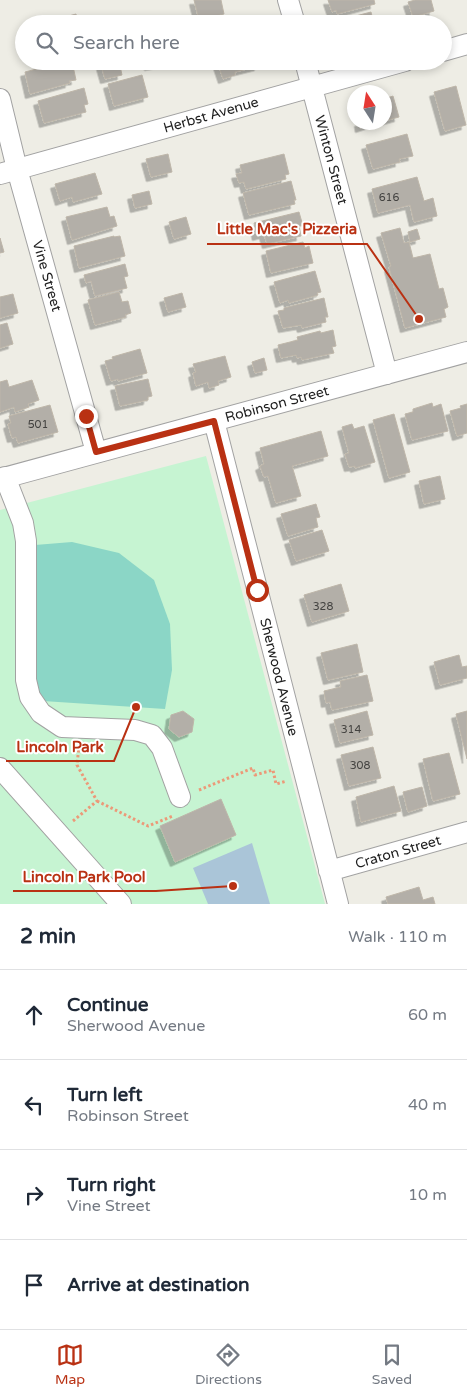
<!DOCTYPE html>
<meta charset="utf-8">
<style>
body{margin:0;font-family:"Varela Round",sans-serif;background:#f2f2f3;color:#1f2937}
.compass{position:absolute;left:347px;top:85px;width:45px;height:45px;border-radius:50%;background:#fff;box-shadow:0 2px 8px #0003;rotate:348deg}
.stop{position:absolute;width:15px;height:15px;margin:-11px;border:4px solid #b93113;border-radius:50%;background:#fff}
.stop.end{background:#b93113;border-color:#fff;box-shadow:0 1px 5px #0008}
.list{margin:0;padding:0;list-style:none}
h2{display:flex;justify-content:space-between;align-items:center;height:65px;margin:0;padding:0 20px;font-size:21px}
h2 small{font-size:16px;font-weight:400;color:#747a83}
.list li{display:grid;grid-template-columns:32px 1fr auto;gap:15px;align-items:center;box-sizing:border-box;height:90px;padding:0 20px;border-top:1px solid #e0e1e3}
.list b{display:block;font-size:19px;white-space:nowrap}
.list p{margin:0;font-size:16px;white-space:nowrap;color:#747a83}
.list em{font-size:16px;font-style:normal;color:#747a83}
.icon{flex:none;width:28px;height:28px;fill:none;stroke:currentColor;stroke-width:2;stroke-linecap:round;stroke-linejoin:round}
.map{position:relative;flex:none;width:467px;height:904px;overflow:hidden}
.search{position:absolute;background:#fff;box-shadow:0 2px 8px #0003;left:15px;right:15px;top:15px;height:55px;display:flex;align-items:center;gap:12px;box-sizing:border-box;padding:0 18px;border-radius:28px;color:#747a83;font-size:19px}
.sheet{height:425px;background:#fff}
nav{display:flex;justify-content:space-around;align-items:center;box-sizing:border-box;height:70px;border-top:1px solid #e0e1e3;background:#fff;font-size:14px;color:#747a83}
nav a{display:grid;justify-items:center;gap:2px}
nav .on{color:#b93113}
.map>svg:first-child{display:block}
</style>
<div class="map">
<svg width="467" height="904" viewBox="0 0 467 904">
<defs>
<filter id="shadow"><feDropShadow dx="-4.5" dy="4.5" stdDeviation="0" flood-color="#0004"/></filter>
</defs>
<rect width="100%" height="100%" fill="#eeede5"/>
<path fill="#c6f4d2" d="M206,456L325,904H0V510Z"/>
<path fill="#8bd6c6" d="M72,542L119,553L154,580L170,624L172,670L165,709L43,701L32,683L35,545Z"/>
<path fill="#aac5d8" d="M252,843L270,904H208L193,868Z"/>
<path fill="#b3afa8" stroke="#beb6a9" filter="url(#shadow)" d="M194,0H221L224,14L199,20Z
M328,0H374L375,4L337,14L336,10L332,12Z
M415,0H431L434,11L413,17L408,2Z
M371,12L374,24H340L349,21L348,18Z
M76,14L78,24H39Z
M245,20H248L249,24H231Z
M100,61H119L122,75L105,79Z
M148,61H171V62L149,66Z
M217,61H261V62L258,63L259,66L235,72V75L223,79Z
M63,62L65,68L73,66L76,80L69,81L70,83L30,94L25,72Z
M142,75L148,97L114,106L108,84Z
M456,86L466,125L445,131L434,92Z
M84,88L88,104L84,105L86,112L44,123L38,101Z
M393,96L399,117L384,121V99Z
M359,122H378L360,128Z
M407,134L413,156L399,159L400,162L373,169L366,145Z
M168,154L172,172L151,177L146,159Z
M284,154L289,174L285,175L286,179L246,189L244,182L239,183L236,174L242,173L240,165Z
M95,173L102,194L73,202L72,197L60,201L55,184Z
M417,177L424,201L433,198L437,216L414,222L410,205L378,213L372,189Z
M291,181L296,200H294L295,204L249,215L243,193Z
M149,191L152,204L135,208L132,195Z
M107,207L110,217L114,216L117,226L72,240L66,217Z
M299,212L303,226H299L301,236L267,244L264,234L257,236L254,223Z
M186,217L191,234L174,239L169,222Z
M400,228L404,243L409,242L413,258L430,254L439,289L443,288L448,307L444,309L446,317L405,328L389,267L391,266L381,233Z
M417,229L420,239L410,242L408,232Z
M114,236V237L120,236L125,256L79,268L74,246Z
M0,238L4,252L0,253Z
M303,242L305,248L309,246L313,263L271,273L266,251Z
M125,264L128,276L124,277L127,288L95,296L91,281L86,283L84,275Z
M315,271L321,292L317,293L318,295L289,303L288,300L280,303L274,282Z
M119,292L122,302L128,301L131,313L125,315L126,317L95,325L88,300Z
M182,293L186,307L168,312L164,298Z
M13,294L18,313L0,318V297Z
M324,298L328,317H325L326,322L302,328L301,325L283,328L278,311L284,310V308Z
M7,323L13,344L0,348V325Z
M333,330L336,346L332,347L334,353L302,360L301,357L297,358L296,355L281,358L278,345L298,340L297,337L320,331L321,333Z
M140,349L147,373L118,381V379L111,381L105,361L113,359L112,357Z
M225,356L231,377L218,381L219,385L209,388L208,382L196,386L193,373L196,372L193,364Z
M264,358L267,370L255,373L252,362Z
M148,379L152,396L148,397V400L120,406L115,386Z
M7,380L9,387L32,380L39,400L28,404L29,407L15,412L14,407L0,412V382Z
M432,403L433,407L441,404L448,431L412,440L405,414L413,412V409Z
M467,404V433L457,436L450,411L461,408L460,406Z
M50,405L58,432L18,443L16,437L12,438L8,424L11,423L9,416Z
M394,414L410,472L389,478L373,420Z
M352,424L354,429L364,426L375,462L355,468V466L349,467L345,454L349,453L342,427Z
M321,431L328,456L292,466L301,496L276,503L268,476L264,477L260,466L264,464L260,448Z
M440,476L445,499L424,504L419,481Z
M316,504L320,517L316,518L318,527L288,536L281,514Z
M322,530L329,551L296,561L289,540Z
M341,584L349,611L312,622L304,595Z
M357,644L363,672L328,680L321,653Z
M459,655L462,667L467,666V678L440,685L434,662Z
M367,675L373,701L332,710L330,702L326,703L324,691L341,687L340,681Z
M183,711L194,719L192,732L179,737L169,729L171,715Z
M367,711L373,735L340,743L334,720Z
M467,711V759L456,714Z
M373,747L381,778L349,786L341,755Z
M449,753L460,794L433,801L423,759Z
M394,786L401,811L361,822L356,797Z
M422,787L427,806L408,812L403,792Z
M221,799L236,835L175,862L160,826Z
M419,887L423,900L433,897L435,904H388L386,897Z"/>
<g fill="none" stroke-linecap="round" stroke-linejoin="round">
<defs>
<path id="minor" d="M288,0L295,24
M443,51L467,44
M305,61L387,374
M0,99L17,169L96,452
M0,174L405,61
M214,421L338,904
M5,477L23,523L26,541V680L30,697L41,713L62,727L135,730L152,735L162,748L180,797
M0,479L467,352
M0,768L121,904
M329,871L467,832"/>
</defs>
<use href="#minor" stroke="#a2a2a2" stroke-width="22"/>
<path stroke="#ec9978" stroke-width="3" stroke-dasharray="2.5 2.5" stroke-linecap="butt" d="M199,790L253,768L255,775L273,770L276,784L287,781
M97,801L148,826L173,816
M73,821L97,801L77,765L79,746"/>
<use href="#minor" stroke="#fff" stroke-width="20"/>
</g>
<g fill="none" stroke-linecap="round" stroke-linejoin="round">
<path stroke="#b93113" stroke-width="6" d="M86,416L96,452L214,421L257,590"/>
</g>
<g text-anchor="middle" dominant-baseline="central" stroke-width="4" stroke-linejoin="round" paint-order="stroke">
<g font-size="11" fill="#434240">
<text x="389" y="197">616</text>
<text x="38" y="424">501</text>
<text x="323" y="606">328</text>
<text x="351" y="729">314</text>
<text x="360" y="765">308</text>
</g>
<g font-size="14" fill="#1e1e1e" stroke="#fff">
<text transform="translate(211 115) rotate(-16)">Herbst Avenue</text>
<text transform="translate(331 160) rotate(75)">Winton Street</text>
<text transform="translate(47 276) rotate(74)">Vine Street</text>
<text transform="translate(277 404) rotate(-15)">Robinson Street</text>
<text transform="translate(279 677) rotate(76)">Sherwood Avenue</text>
<text transform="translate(398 852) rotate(-16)">Craton Street</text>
</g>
</g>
<path fill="none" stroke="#b93113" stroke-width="2" d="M419 319L367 244H207M136 707L114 761H6M233 886L156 891H13"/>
<g fill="#b93113" stroke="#fff" stroke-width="2">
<circle cx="419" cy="319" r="5"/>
<circle cx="136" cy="707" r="5"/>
<circle cx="233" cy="886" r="5"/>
</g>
<g font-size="15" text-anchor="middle" font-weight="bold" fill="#b93113" stroke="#fff" stroke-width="4" stroke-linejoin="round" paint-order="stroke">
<text x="287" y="234">Little Mac's Pizzeria</text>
<text x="60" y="752">Lincoln Park</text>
<text x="84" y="882">Lincoln Park Pool</text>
</g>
</svg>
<svg class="compass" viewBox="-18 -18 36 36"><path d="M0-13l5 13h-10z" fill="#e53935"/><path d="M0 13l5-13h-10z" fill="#747a83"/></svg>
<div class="stop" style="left:257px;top:590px"></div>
<div class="stop end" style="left:86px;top:416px"></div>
<div class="search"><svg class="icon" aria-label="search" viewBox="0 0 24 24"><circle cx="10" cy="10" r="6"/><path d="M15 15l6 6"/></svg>Search here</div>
</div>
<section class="sheet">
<h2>2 min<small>Walk · 110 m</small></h2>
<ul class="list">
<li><svg class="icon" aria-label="ahead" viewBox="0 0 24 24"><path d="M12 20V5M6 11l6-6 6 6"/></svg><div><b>Continue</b><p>Sherwood Avenue</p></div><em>60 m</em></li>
<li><svg class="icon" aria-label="left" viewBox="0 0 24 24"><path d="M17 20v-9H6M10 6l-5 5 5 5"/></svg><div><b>Turn left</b><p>Robinson Street</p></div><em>40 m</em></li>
<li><svg class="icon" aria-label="right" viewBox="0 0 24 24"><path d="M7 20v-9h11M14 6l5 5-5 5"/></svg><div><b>Turn right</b><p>Vine Street</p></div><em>10 m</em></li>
<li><svg class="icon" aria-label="arrive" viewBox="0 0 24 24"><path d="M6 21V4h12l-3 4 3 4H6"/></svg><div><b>Arrive at destination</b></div></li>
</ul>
</section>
<nav>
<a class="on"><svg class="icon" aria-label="map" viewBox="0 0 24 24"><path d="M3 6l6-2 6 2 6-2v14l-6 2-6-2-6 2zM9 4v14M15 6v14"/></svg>Map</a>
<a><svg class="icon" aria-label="directions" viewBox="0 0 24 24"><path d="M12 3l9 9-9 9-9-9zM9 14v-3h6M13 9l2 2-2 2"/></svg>Directions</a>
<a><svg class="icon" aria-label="saved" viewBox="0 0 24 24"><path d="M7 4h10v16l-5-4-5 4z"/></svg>Saved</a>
</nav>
